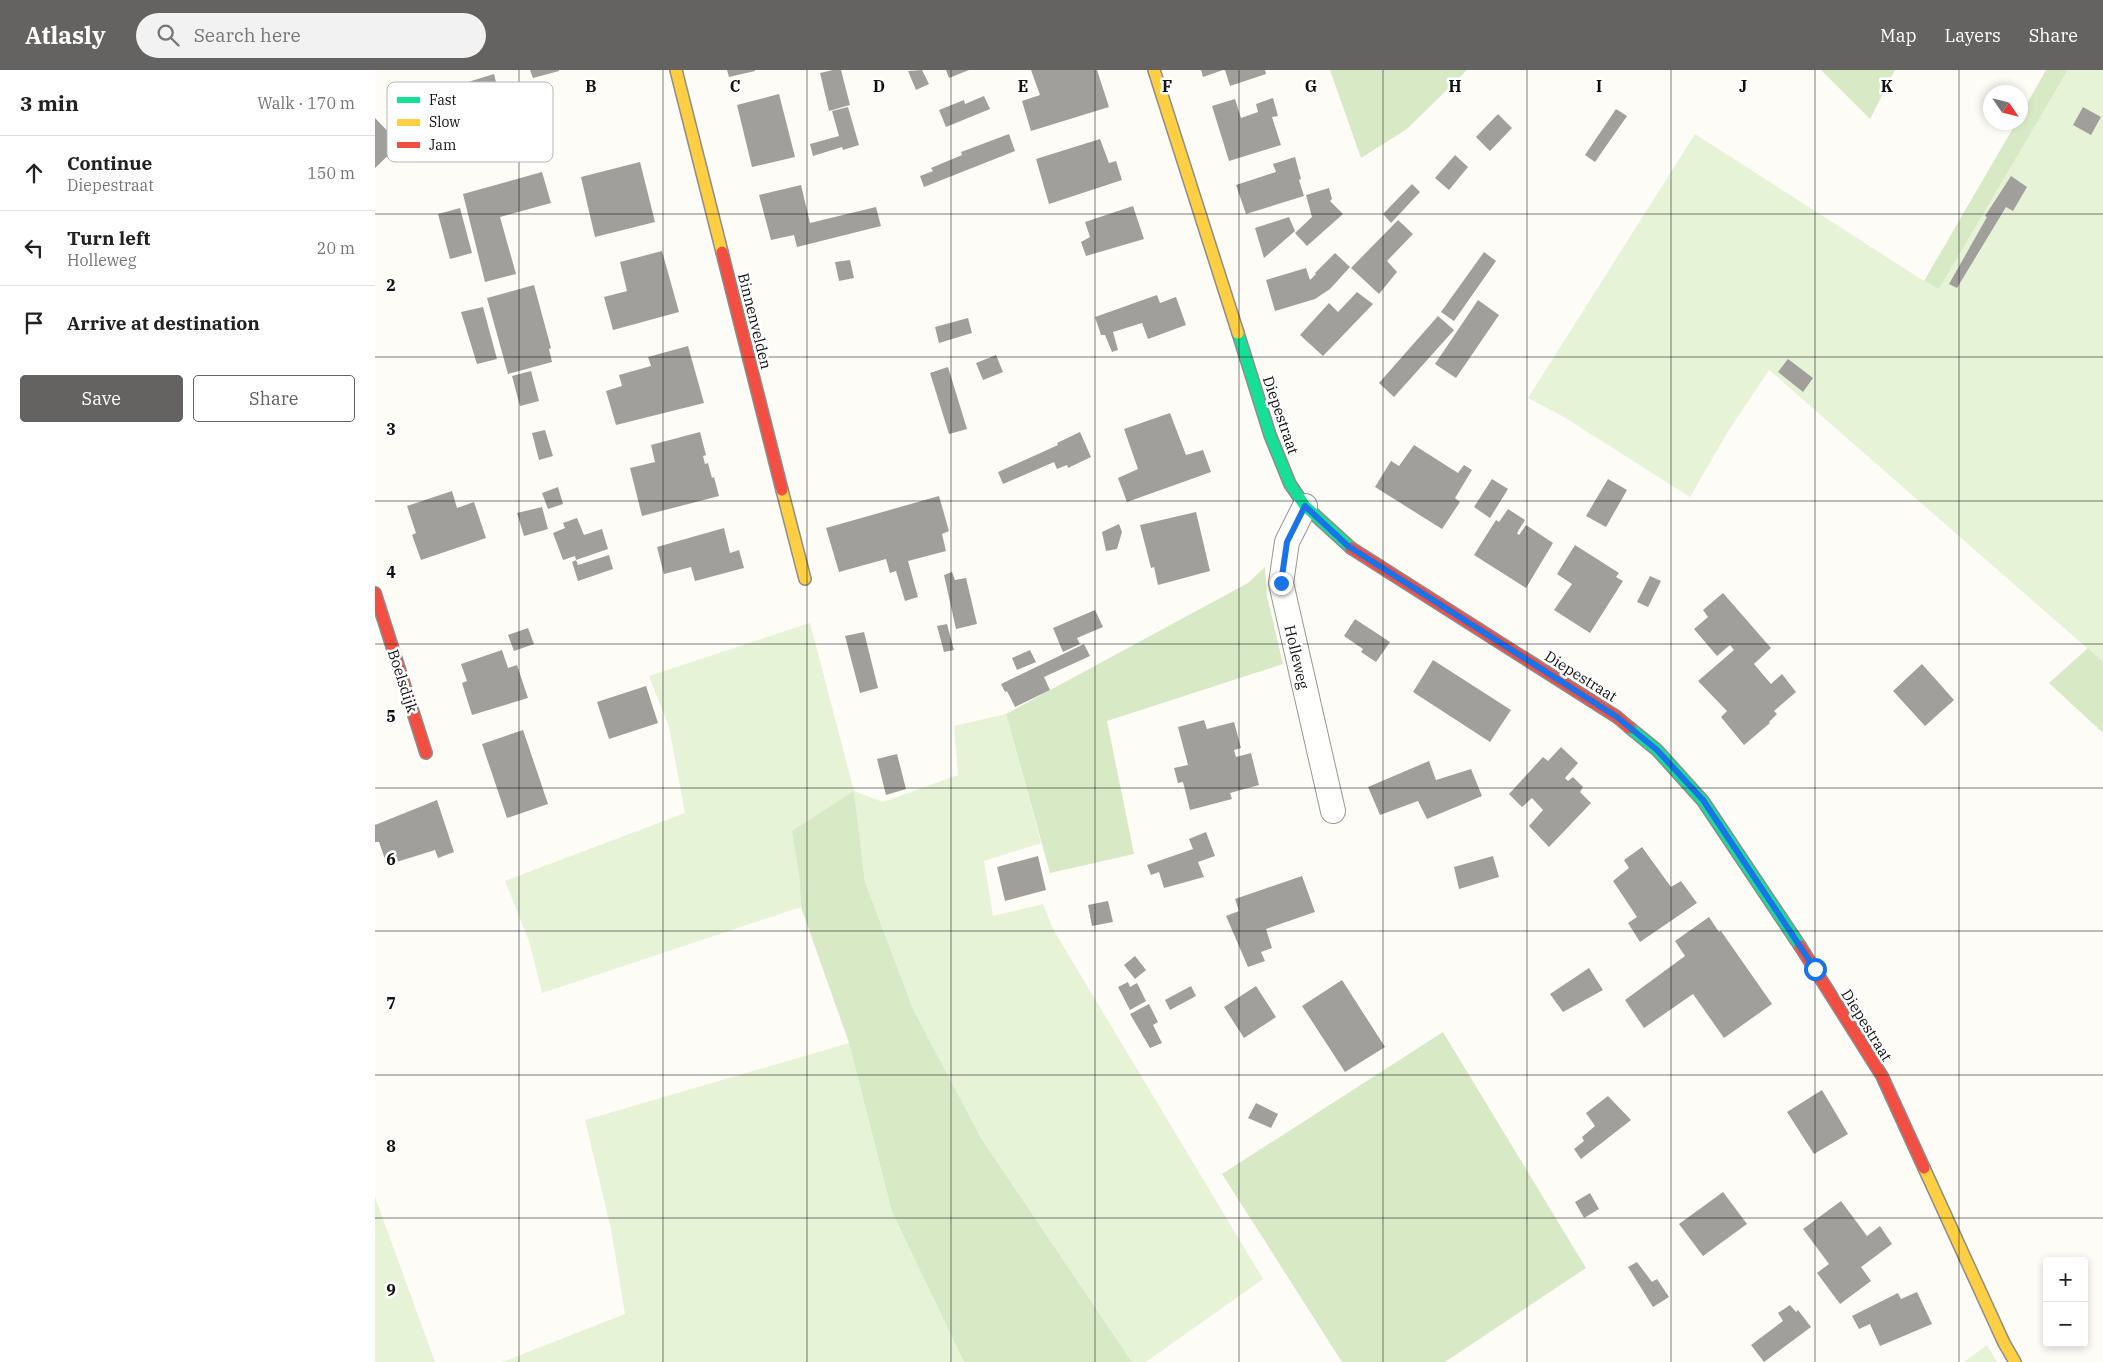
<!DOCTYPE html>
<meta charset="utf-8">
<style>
body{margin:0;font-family:"IBM Plex Serif",serif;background:#f2f2f2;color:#222}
.controls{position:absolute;right:15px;bottom:15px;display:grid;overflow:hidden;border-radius:5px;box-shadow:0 2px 8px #0003}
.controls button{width:45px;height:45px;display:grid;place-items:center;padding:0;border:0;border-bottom:1px solid #e0e0e0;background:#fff;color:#222;font:25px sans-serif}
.compass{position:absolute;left:1608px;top:15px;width:45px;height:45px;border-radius:50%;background:#fff;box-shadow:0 2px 8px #0003;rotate:125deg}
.stop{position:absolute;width:15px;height:15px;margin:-11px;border:4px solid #1a73e8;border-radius:50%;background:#fff}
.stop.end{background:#1a73e8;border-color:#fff;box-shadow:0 1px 5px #0008}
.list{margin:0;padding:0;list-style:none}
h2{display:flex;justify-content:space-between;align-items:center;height:65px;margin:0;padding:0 20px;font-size:21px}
h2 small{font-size:16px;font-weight:400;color:#767676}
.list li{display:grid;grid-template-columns:32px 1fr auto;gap:15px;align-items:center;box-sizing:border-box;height:75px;padding:0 20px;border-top:1px solid #e0e0e0}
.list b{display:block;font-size:19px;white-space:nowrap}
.list p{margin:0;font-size:16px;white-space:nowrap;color:#767676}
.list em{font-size:16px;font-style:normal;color:#767676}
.actions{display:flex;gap:10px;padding:15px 20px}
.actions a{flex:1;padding:11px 0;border:1px solid #646362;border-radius:5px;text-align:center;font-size:18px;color:#646362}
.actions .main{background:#646362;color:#fff}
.icon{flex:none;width:28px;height:28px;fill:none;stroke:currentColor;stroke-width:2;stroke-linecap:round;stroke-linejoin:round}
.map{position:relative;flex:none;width:1728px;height:1292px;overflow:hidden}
header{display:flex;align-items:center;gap:30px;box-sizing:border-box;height:70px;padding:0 25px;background:#646362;color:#fff}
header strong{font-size:24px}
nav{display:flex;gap:28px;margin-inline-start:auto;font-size:18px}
.search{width:350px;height:45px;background:#f2f2f2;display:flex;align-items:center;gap:12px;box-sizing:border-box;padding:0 18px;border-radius:28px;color:#767676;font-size:19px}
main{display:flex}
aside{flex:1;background:#fff}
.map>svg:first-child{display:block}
</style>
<header>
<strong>Atlasly</strong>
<div class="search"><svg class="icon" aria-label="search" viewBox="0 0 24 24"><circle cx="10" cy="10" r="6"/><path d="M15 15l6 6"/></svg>Search here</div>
<nav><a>Map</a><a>Layers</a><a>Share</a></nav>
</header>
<main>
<aside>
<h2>3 min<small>Walk · 170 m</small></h2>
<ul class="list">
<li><svg class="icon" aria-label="ahead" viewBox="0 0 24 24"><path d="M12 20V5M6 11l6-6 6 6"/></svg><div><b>Continue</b><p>Diepestraat</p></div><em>150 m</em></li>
<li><svg class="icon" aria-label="left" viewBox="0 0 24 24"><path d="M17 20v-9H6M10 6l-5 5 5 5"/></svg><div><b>Turn left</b><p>Holleweg</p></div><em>20 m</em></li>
<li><svg class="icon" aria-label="arrive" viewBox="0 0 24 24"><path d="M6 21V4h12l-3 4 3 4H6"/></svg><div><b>Arrive at destination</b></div></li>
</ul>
<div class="actions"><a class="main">Save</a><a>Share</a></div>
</aside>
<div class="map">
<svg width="1728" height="1292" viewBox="0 0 1728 1292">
<rect width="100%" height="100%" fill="#fdfcf7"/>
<path fill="#e7f3d7" d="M1693,0H1728V592L1394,300L1352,363L1315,427L1189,347L1153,328L1320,64L1549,211L1564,219Z
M435,553L479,721L508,732L583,705L579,656L631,644L666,773L609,791L618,846L668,834L678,859L888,1209L771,1292H757L606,1068L538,939L490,812L479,722L424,803L426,837L167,923L154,871L130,811L310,743L294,657L274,606Z
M474,973L517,1142L589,1292H127L250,1244L236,1159L210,1050Z
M0,1127L60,1292H0Z
M1612,1275L1622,1292H1589Z"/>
<path fill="#d8eac5" d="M955,0H1092L1032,59L986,88Z
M1446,0H1520L1495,49Z
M1671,0H1693L1564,219L1549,211L1641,53L1646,52V44Z
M890,497L892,526L908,594L732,651L759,784L675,803L631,644L873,513Z
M1713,578L1728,592V663L1674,613Z
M479,721L490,812L538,939L606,1068L757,1292H589L517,1142L474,973L426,837L424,803L417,761Z
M1068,962L1211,1198L1070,1292H967L847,1104Z"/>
<path fill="#a19f9c" d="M155,0H184V1L158,8Z
M352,0H380V1L354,7Z
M458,0H466L475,35L454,41L445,3Z
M547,0L554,14L541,20L533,1Z
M571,0H594L574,8Z
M656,0H722L734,37L656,61L647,31L665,25Z
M826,0H848L828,7Z
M850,0H890L891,4L855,16Z
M119,4L122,16L96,23L93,12Z
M404,24L420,87L377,97L362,35Z
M609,26L615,39L571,57L564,40L589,30L590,34Z
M898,28L903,46L897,47L906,75L854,91L837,36L860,29L866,48L883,42L881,34Z
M473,37L484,75L468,80L467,77L438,86L435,74L464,66L457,41Z
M1708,37L1726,47L1716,65L1698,55Z
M1241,39L1252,46L1220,92L1210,85Z
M1123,44L1137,58L1115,81L1101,67Z
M0,48L25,74L0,98Z
M634,64L640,81L549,117L545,106L558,101L556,98L587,85L586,82Z
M725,69L734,93L741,91L747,110L674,134L661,89Z
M1080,85L1093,97L1074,120L1060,108Z
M920,87L926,109L924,110L929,126L871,144L861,115L901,102L898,94Z
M265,92L280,152L220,167L206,107Z
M167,102L176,133L125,147L141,204L110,212L88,124Z
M1636,106L1652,117L1638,141L1631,137L1582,218L1574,214L1612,147L1610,146Z
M1037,114L1045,122L1016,153L1008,144Z
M426,115L435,153L501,137L506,156L422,177L419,165L396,170L384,125Z
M954,118L957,129L955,131L968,144L932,176L920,163L937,147L931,125Z
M758,136L769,169L711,186L706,172L715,167L710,152Z
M85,138L97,183L75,189L63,144Z
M914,147L920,161L889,188L880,158Z
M1023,150L1038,164L1012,191L1022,202L1004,224L976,198Z
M287,181L304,242L238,260L229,227L252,221L245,192Z
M1109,182L1121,191L1079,251L1066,242Z
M960,183L975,197L955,219L940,229L900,241L891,210L931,198L935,210L941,204L940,203Z
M475,190L479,208L464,211L460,192Z
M159,215L176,278L174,279L177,292L133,304L112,228Z
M982,222L998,234L948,286L925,265L954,233L963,242Z
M782,225L785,233L801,227L811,255L773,269L767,253L738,262L743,280L737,282L730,265H726L720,247Z
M1103,230L1124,245L1081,308L1060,294Z
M108,237L122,289L102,294L86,242Z
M1063,246L1079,260L1019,327L1004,313Z
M593,248L597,263L564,273L560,257Z
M313,276L329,333L241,355L231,321L247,316L244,305L276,296L273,287Z
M621,285L628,302L608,310L601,293Z
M1413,289L1438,308L1428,322L1403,302Z
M573,297L592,359L574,364L555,303Z
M156,301L164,331L145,336L137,306Z
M795,343L811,385L828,380L836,402L752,432L743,408L763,399L749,359Z
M170,360L178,386L164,390L157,363Z
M325,362L331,385L328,386L330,394L333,393L337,408L339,407L344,426L267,446L255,398L280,392L276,375Z
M705,362L716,387L693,398L692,395L682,399L679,392L628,414L623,402L683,375L682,373Z
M1039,375L1083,403L1089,395L1097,400L1080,428L1085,432L1067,459L1000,417L1016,391L1024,396Z
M1117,409L1133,419L1115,448L1099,437Z
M1233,409L1252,420L1231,457L1211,446Z
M183,417L188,434L173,439L167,423Z
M77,421L82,438L99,432L111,468L46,490L37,465L41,463L32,436Z
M564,426L574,461L567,464L571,481L533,491L543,527L530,531L521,501L515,503L511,489L464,502L451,458Z
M167,437L173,459L149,466L142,443Z
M1133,439L1150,450L1142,463L1144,465L1151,455L1178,473L1151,518L1099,485L1121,450L1124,452Z
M821,442L835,501L783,515L779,497L776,498L765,455Z
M202,448L209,465L227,459L233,479L201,490L200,486L188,490L178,463L190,458L188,453Z
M744,454L747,462L742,479L731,481L727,462Z
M349,458L355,483L364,480L369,498L320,511L316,497L289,504L282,477Z
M1200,475L1244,503L1241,507L1248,511L1215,563L1179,540L1197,514L1182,504Z
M234,485L238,499L203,511L197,492L201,490L203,495Z
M577,502L580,510L591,508L602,554L581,559L569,505Z
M1275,506L1286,511L1273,537L1262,532Z
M1348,523L1396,578L1379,594L1396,614L1407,604L1421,622L1399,641L1402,644L1394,652L1395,653L1369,675L1346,647L1352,641L1323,611L1359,580L1355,575L1342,586L1319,559L1333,547L1328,540Z
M720,540L728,557L702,568L705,574L688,582L678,558Z
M980,549L1015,572L1001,592L986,582L988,579L969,566Z
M572,554L579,580L569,582L562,556Z
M153,558L159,574L139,581L133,565Z
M489,562L503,618L485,623L470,566Z
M709,574L715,586L669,607L675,620L640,637L632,621L630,622L626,614Z
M127,580L133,598L142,595L153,628L97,645L87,613L92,611L86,594Z
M655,580L661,592L642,600L637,588Z
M1058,590L1136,640L1115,672L1038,622Z
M1547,594L1579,630L1550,656L1518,621Z
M271,616L283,653L234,669L222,632Z
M829,650L832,659L859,652L866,678L859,680L861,687L876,683L884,715L855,723L857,729L815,740L808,712L803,713L799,698L813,695L803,657Z
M148,660L173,734L132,748L107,674Z
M1186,677L1203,693L1190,708L1193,711L1198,707L1208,717L1205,722L1216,733L1174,777L1154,756L1168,740L1157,728L1147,737L1134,724L1168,687L1173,691Z
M522,684L531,719L511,725L502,689Z
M1054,691L1061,710L1096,699L1107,726L1052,749L1043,731L1005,745L993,717Z
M62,730L79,782L63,788L60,780L12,795L4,772H0V755Z
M831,762L840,786L823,792L829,807L789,818L784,802L776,805L772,795L818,779L814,769Z
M1267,777L1296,817L1306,811L1322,833L1265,872L1253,853L1262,847L1238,811L1254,798L1249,790Z
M663,786L671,820L630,831L622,797Z
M1118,786L1124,807L1084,819L1079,797Z
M927,806L940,842L891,859L897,878L886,882L890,891L873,897L851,846L864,841L860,829Z
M733,831L738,852L717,856L713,835Z
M1334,847L1344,862L1346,861L1397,934L1349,968L1318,924L1269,958L1250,930L1310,886L1300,871Z
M760,886L771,900L760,909L749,895Z
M1214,898L1228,920L1188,942L1175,924Z
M967,910L1010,977L970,1002L927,936Z
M753,912L755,917L762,913L771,931L755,940L743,917Z
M816,916L821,926L795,940L790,930Z
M881,916L901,947L869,968L849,937Z
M774,934L783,952L778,955L787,973L775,978L755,944Z
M1447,1020L1473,1064L1439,1084L1412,1042Z
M1233,1026L1256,1050L1206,1089L1199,1079L1209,1071L1207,1067L1220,1056L1211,1043Z
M881,1033L903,1044L896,1058L873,1048Z
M1348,1122L1372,1154L1328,1186L1304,1154Z
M1215,1123L1224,1139L1209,1148L1200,1132Z
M1466,1131L1492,1166L1505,1156L1517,1174L1486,1197L1496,1211L1465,1234L1442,1203L1454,1194L1428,1159Z
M1262,1192L1277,1212L1282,1209L1294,1227L1278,1237L1253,1197Z
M1542,1222L1557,1254L1505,1276L1495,1254L1484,1259L1477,1246L1523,1223L1526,1229Z
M1415,1235L1421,1242L1423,1240L1436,1257L1389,1292L1376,1275L1408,1251L1403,1243Z"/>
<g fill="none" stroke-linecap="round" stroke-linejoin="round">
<defs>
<path id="street" d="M930,436L912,472L906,513L958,741"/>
<path id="fast" d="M863,263L895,365L915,414L930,436L976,478
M1255,658L1282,680L1328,731L1425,876"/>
<path id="slow" d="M301,0L347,182
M779,0L863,263
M407,420L430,509
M1549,1098L1629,1273L1640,1292"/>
<path id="jam" d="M347,182L407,420
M976,478L1242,647L1255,658
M0,523L51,683
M1425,876L1507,1006L1549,1098"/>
</defs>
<use href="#street" stroke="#979795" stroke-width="26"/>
<use href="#fast" stroke="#8e8d8b" stroke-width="14"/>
<use href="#slow" stroke="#8e8d8b" stroke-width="14"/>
<use href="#jam" stroke="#8e8d8b" stroke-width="14"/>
<use href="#street" stroke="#fffffe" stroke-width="24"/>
<use href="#fast" stroke="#16e098" stroke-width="11"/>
<use href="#slow" stroke="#ffcf43" stroke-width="11"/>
<use href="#jam" stroke="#f24e42" stroke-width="11"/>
</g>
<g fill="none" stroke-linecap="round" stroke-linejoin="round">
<path stroke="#1a73e8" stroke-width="6" d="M906,513L912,472L930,436L973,476L1242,647L1282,680L1328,730L1440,899"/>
</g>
<path fill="none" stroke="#111" stroke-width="1" stroke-opacity="0.55" d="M144,0V1292M288,0V1292M432,0V1292M576,0V1292M720,0V1292M864,0V1292M1008,0V1292M1152,0V1292M1296,0V1292M1440,0V1292M1584,0V1292M0,144H1728M0,287H1728M0,431H1728M0,574H1728M0,718H1728M0,861H1728M0,1005H1728M0,1148H1728"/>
<g text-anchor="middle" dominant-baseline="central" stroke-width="5" stroke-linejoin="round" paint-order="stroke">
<g font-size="15" fill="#111" stroke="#fff">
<text transform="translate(380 251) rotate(76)">Binnenvelden</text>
<text transform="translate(906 345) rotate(71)">Diepestraat</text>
<text transform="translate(922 587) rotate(77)">Holleweg</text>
<text transform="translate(1206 606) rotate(32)">Diepestraat</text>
<text transform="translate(28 611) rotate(72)">Boelsdijk</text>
<text transform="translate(1492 955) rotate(58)">Diepestraat</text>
</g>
</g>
<rect x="12" y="12" width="166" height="80" rx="8" fill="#fff" stroke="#b8b8b8" stroke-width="1"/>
<rect x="22" y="27" width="23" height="6" fill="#16e098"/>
<rect x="22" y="49" width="23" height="7" fill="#ffcf43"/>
<rect x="22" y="72" width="23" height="6" fill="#f24e42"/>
<g font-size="14" fill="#111">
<text x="54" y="35">Fast</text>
<text x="54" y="57">Slow</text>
<text x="54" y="80">Jam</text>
</g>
<g font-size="16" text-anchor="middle" font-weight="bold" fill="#111" stroke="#fff" stroke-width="5" stroke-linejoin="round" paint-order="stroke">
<text x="216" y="22">B</text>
<text x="360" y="22">C</text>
<text x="504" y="22">D</text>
<text x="648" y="22">E</text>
<text x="792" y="22">F</text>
<text x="936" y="22">G</text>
<text x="1080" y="22">H</text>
<text x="1224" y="22">I</text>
<text x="1368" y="22">J</text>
<text x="1512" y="22">K</text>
<text x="16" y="221">2</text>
<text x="16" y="365">3</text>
<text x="16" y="508">4</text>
<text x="16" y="652">5</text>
<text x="16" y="795">6</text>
<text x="16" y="939">7</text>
<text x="16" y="1082">8</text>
<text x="16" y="1226">9</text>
</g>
</svg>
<div class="controls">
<button>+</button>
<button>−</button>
</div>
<svg class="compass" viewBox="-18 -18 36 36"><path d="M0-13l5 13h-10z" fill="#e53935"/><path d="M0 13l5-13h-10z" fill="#767676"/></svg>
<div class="stop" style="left:1440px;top:899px"></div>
<div class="stop end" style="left:906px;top:513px"></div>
</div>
</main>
